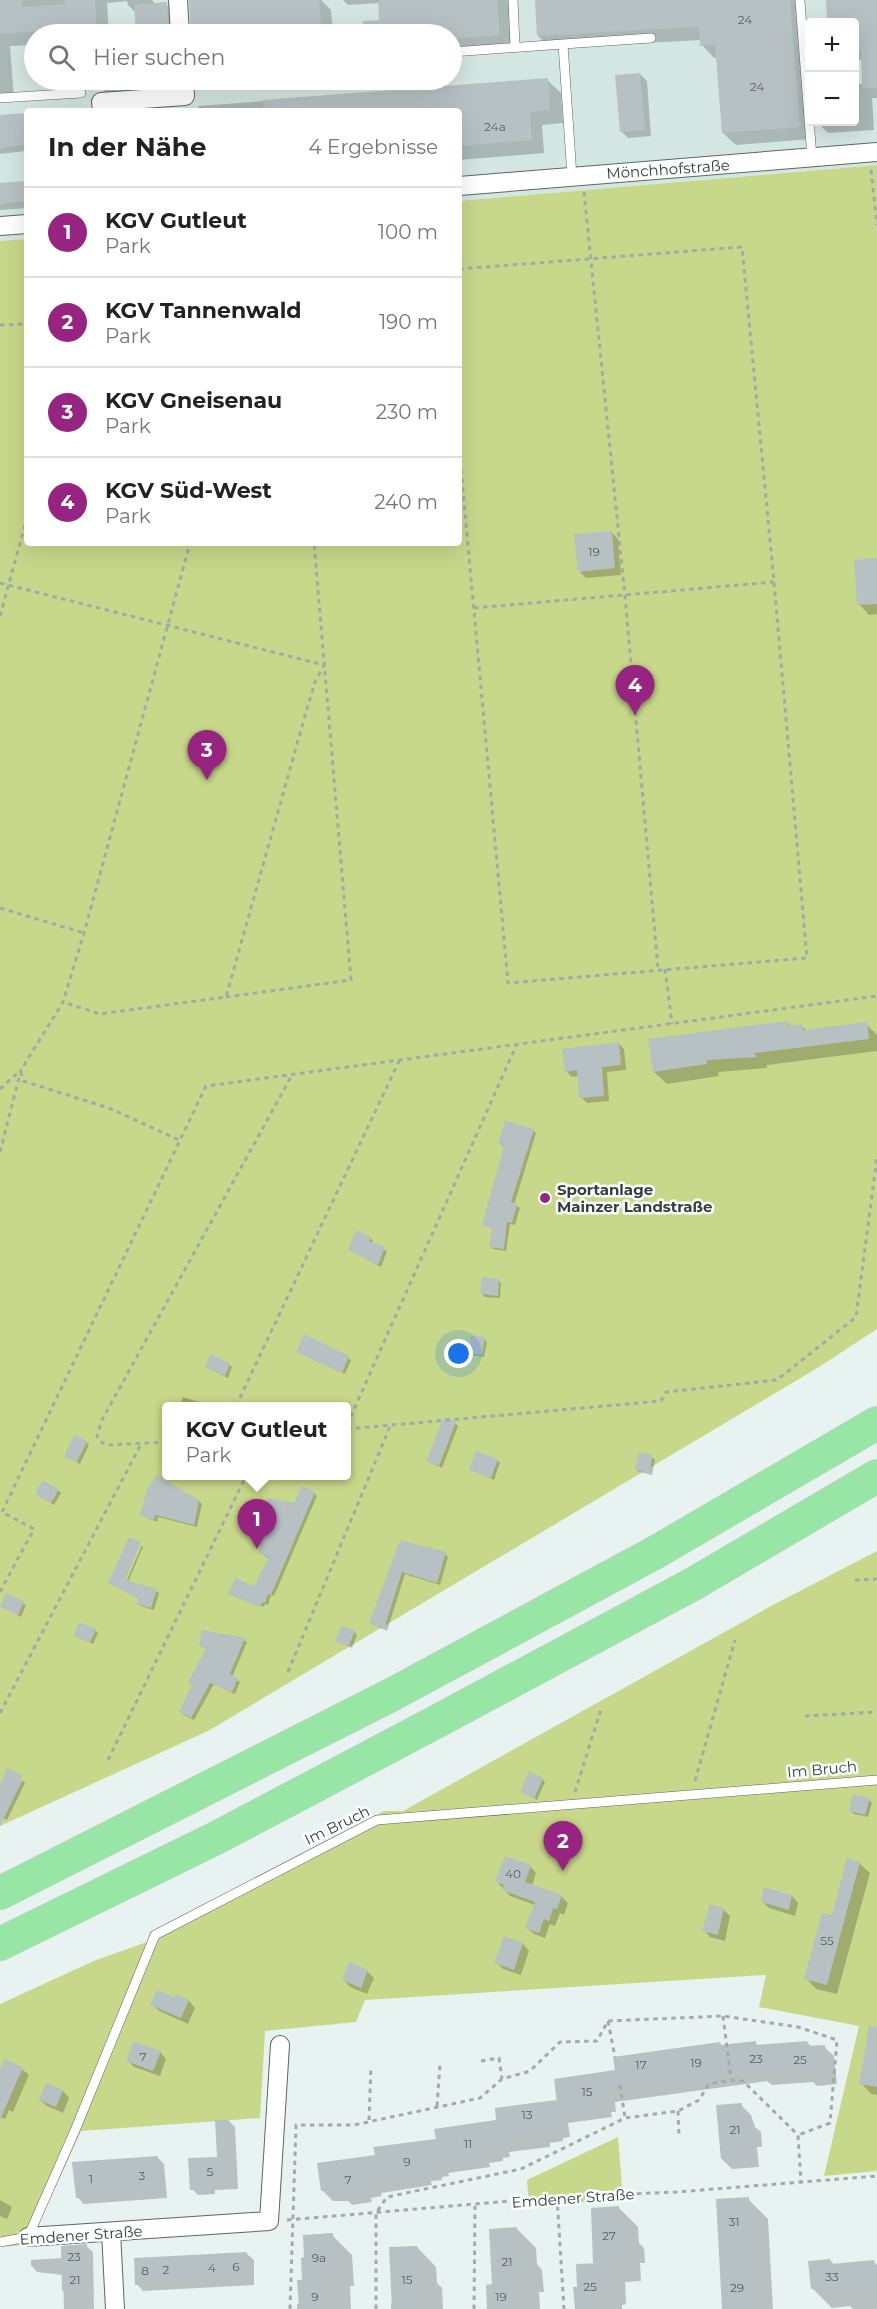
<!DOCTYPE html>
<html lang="de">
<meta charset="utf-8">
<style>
body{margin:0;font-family:Montserrat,sans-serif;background:#f6f6f6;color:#222}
.controls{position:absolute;right:18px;top:18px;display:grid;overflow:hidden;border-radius:6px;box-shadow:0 6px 24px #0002}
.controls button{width:54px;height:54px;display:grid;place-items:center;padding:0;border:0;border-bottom:2px solid #e0e0e0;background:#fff;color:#222;font:30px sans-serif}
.you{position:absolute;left:459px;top:1354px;width:21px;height:21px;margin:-15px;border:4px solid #fff;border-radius:50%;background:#1a73e8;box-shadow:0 0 0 9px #1a73e833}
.badge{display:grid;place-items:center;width:39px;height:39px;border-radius:50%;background:#982481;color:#fff;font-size:20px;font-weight:700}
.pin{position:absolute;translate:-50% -50px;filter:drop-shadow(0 2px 3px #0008)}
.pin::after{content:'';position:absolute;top:32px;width:21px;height:18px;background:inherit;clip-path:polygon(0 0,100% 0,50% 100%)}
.popup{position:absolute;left:162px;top:1402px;width:189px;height:78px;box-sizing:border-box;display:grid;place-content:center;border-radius:6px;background:#fff;filter:drop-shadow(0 2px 4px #0005);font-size:20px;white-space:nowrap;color:#767676}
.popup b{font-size:22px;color:#222}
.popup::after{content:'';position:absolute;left:50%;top:100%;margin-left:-12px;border:12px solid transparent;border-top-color:#fff}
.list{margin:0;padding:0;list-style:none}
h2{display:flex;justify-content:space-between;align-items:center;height:78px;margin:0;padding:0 24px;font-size:26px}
h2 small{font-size:20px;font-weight:400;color:#767676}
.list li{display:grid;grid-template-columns:39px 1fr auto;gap:18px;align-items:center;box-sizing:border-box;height:90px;padding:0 24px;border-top:2px solid #e0e0e0}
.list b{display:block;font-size:22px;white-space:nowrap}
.list p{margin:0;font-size:20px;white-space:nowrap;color:#767676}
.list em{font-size:20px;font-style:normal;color:#767676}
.icon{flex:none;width:33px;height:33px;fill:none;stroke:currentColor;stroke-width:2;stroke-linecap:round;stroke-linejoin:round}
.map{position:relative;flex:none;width:877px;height:2309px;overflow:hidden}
.search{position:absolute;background:#fff;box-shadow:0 6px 24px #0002;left:24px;top:24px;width:438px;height:66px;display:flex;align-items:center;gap:15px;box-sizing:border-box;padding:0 21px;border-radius:33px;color:#767676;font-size:22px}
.panel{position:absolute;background:#fff;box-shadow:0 6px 24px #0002;left:24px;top:108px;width:438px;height:438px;border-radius:6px}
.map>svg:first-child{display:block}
</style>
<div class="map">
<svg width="877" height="2309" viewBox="0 0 877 2309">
<rect width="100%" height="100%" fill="#e8f2f0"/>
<path fill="#d4e6e1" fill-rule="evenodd" d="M0,0H877V165L459,201V111H27V239L0,241ZM810,22H854V122H810ZM34,34H452V80H34Z"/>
<path fill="#c8d88a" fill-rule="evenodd" d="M877,165V1329L819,1367L208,1731L0,1826V241L27,239V543H459V201ZM167,1406H347V1476H167Z
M877,1551V2171L824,2176L859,2026L759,2007L766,1975L365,2000L356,2022L265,2031L260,2118L81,2131L29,2245L0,2247V2004L96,1960L147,1942L150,1932L384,1811H403L773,1605Z
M618,2137L623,2199L529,2206L527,2180Z"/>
<path fill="#0003" d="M0,0H152L156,5L166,4L179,17L181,34H137L136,13L128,5L127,1L107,3L109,34H34V45L10,46L14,99L0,100Z
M191,0H321L331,10L333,34H192Z
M343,0H509L513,48L452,53V34H366L365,22L381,21L380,3L348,5Z
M536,0H801L811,139L736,145L723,133L717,58H714L702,45L701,40L551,48L538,36Z
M827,0H877V98H872L874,130L828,133L818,123L854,122V84H864L863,60H854V22H828Z
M640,74L647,81L651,136L628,138L621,131Z
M94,80H216L178,83V89L107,94Z
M547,80L561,93L563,123L542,125L544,153L459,160V111H199L198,106Z
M88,109L90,111H67Z
M27,114V164L26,151L0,154V128Z
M27,182V208L0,210V184Z
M611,532L618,539L621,575L586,578L579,571Z
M877,560V614L869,615L859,604Z
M787,1023L791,1027L802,1026L807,1031L866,1024L877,1035V1051L767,1065V1068L718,1072L719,1076L667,1084L654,1072Z
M618,1043L624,1049L626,1070L607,1072L609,1101L587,1103L581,1097L579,1076L572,1077L566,1071Z
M533,1130L536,1133L514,1205L520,1208L515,1225L510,1224L506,1251L493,1249L491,1246L493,1229L484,1225L505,1148L500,1144Z
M370,1238L373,1241L372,1244L387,1251L381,1267L350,1250Z
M498,1280L501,1283L500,1298L485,1297L482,1294Z
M484,1339L487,1342L484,1357L472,1355L469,1352Z
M298,1352L348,1358L351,1360L345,1374Z
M229,1364L232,1367L228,1378L206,1367Z
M183,1397L202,1403L205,1406H180Z
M455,1423L458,1426L442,1468L431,1463L428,1460Z
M86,1442L89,1445L80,1464L66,1456Z
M652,1457L655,1460L652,1475L639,1472L636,1469Z
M497,1460L500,1463L494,1480L471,1469Z
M58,1490L61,1493L54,1505L36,1494Z
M314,1493L317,1496L274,1596L271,1595L268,1605L265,1604L264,1607L231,1593L254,1588L270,1559L260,1553L295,1504Z
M199,1501L202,1504L197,1527L158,1517L157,1522L141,1515Z
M401,1541L445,1554L448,1557L440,1585L405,1574L387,1631L370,1623Z
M142,1545L143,1547L128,1582L156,1591L159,1593L154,1610L141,1606L138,1603L140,1599L110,1583L124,1587Z
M6,1595L26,1605L21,1617L1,1606Z
M95,1630L98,1633L93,1644L76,1636Z
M354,1632L357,1635L352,1648L337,1641Z
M244,1640L247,1642L232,1677L240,1682L235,1694L214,1684L194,1720L184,1715L181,1712L207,1649L201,1646Z
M542,1779L545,1782L537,1800L522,1792Z
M22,1780L25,1783L7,1820L0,1817V1797Z
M869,1800L872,1803L868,1817L854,1814L851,1811Z
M859,1863L870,1873L837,1994L816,1989L806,1978Z
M530,1866L536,1873L532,1886L561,1896L568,1903L564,1915L560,1913L555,1926L550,1924L545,1938L534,1934L527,1928L535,1905L510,1896L497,1882Z
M792,1896L798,1903L795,1916L769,1908L762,1901Z
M723,1909L730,1916L725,1941L710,1937L704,1930Z
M523,1944L529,1951L521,1975L503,1969L496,1962Z
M367,1971L374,1978L367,1994L350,1987L344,1980Z
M177,1996L189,2001L195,2008L188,2024L159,2011L152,2004L175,1999Z
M877,2027V2095L871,2094L861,2083Z
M755,2042L759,2047L807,2042L812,2047H824L834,2056L837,2084L817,2086L813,2082L772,2085L767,2081L615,2102L616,2112H611L612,2117L568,2123L570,2137L563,2138V2141L550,2143V2147L509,2152L510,2157L503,2158V2161L489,2163L490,2167L448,2173L449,2176L442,2177V2180L431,2181L432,2185L381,2193L382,2196L371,2198L372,2202L352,2205L348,2201H333L322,2190L376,2156L498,2122L556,2101L559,2104L616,2071L723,2047Z
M160,2052L166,2059L160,2076L134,2067L128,2061Z
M22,2069L29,2075L13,2112L9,2110L5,2119L0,2117V2072Z
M47,2085L63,2091L69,2098L63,2113L47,2106L40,2100Z
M741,2105L751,2115L755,2127L761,2132L762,2147H757L759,2167L732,2169L722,2159Z
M229,2121L235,2127L238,2189L215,2190V2194L198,2195L192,2189L218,2158Z
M157,2157L164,2164L167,2198L84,2204L77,2197Z
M748,2199L768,2219L773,2309H724Z
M0,2200L12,2207L7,2219L0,2216Z
M618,2207L638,2227L639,2243L644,2248L645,2263H640L641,2281L625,2282L626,2304L622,2305V2309H576L579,2288L597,2264L595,2262Z
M517,2229L536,2248L537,2264L542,2270L544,2292H539L540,2309H485L489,2308L493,2286Z
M332,2235L352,2255L354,2286H350L351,2309H297V2304H300L303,2281Z
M86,2246L93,2252L94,2309H64L63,2275L37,2272L31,2265V2260L63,2258Z
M417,2247L436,2267L437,2283L442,2288L443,2309H391V2304H393Z
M247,2254L254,2260V2285L143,2291L137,2284Z
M830,2260L834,2265L874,2262L877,2265V2309H853L850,2306L832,2308L812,2288Z"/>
<path fill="#b7c0c3" d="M0,0H22V7L65,4V0H95L97,32L83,33V28L0,34Z
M189,0H319L322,34H191Z
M378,0H497L500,35L452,39V34H364L363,21L379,20Z
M535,0H790L800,127L722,133L715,45L700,46L699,27L537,36Z
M826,0H877V88H862L861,50H855V22H827Z
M167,2L169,34H136L134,5Z
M640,73L645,130L620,132L615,75Z
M548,78L550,110L530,112L532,140L459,146V111H263V100Z
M27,113V145L0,148V115Z
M27,181V201L0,204V183Z
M612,531L615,568L578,572L574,534Z
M877,558V604L857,605L854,560Z
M788,1021V1026L802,1024L803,1030L867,1022L869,1039L755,1053L756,1057L707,1060V1064L653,1072L648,1039Z
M619,1042L621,1065L602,1067L604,1096L579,1098L577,1070L565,1072L562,1049Z
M505,1120L534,1129L511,1202L517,1204L512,1223L507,1222L504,1249L489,1247L492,1228L482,1225L504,1146L498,1144Z
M356,1230L371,1237L369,1241L385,1247L378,1265L348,1250Z
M482,1277L499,1279L498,1296L480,1294Z
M304,1334L349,1356L342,1373L296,1352Z
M471,1335L485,1337L482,1355L468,1353Z
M210,1354L230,1363L225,1376L205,1367Z
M444,1417L456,1422L439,1466L426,1461Z
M74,1435L87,1441L77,1462L64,1457Z
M476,1451L498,1459L491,1478L469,1470Z
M639,1452L653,1455L649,1473L635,1470Z
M156,1475L199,1500L194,1525L155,1515L154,1520L140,1515L147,1490Z
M42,1480L59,1489L51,1503L35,1494Z
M302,1486L315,1492L271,1595L268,1594L265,1603L262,1602L260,1607L228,1594L235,1578L254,1586L269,1557L259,1553L268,1498L294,1503Z
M129,1537L141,1542L125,1580L157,1589L151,1608L137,1604L138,1598L108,1583Z
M400,1540L446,1552L437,1583L402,1572L384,1629L369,1623Z
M6,1593L24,1601L18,1615L0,1607Z
M79,1622L96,1629L90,1642L74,1636Z
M341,1626L355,1630L349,1646L335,1642Z
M202,1630L245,1638L230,1674L238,1678L232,1692L210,1683L191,1718L179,1712L192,1685L188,1683L206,1648L199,1646Z
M7,1768L22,1775L20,1779H23L0,1826V1785Z
M529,1771L543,1778L534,1799L520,1792Z
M853,1794L870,1798L865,1815L849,1811Z
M505,1856L531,1865L525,1882L562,1895L557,1909L553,1908L549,1921L544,1919L539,1933L525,1928L535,1902L502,1890L504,1885L495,1882Z
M847,1858L860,1862L827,1985L804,1979L822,1913L832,1915Z
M764,1887L792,1895L789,1910L761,1902Z
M710,1904L724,1908L718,1935L702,1931Z
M504,1936L523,1943L514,1970L494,1963Z
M349,1962L368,1970L361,1988L342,1980Z
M157,1990L174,1997L176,1994L189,2000L181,2018L150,2005Z
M869,2026L877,2027V2087L859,2084Z
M133,2041L161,2051L153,2071L126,2061Z
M756,2041V2045L807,2041L808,2046L825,2045L828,2074L806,2077L805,2072L760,2076V2071L605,2092L606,2102L602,2103L603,2107L558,2113L554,2079L615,2070L613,2057L720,2042L721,2045Z
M4,2059L23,2067L0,2120V2069Z
M46,2083L63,2090L56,2107L39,2100Z
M556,2100L560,2127L553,2128L554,2131L540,2133L541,2137L500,2143V2147L493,2148V2151L479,2153L480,2158L439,2163V2166L432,2167L433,2170L422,2171L423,2176L372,2183V2186L362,2188V2192L341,2195L340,2191H321L317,2163L375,2155L373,2147L436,2139L434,2129L496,2120L495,2108Z
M742,2103V2109H745L746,2121L751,2120L752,2137H748L749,2157L721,2159L716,2105Z
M215,2120H229L232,2183L209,2185L210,2189L190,2190L188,2158L217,2157Z
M158,2156L161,2192L76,2198L72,2162Z
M749,2197L755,2309H722L716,2199Z
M619,2206L620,2227H625L626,2243L621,2244L622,2262H606L607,2285H603L604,2309H575L573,2287H577L576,2264L603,2263H593L591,2208Z
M517,2227L518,2248H523L525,2273H520V2283L521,2309H487L486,2285L492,2284L489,2229Z
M333,2233L335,2267H331L332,2301H328V2309H299L297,2280H302L301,2258L304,2257L303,2235Z
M87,2244L88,2291H62L61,2246Z
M417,2246L418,2267H423L424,2291L420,2292L419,2309H392L389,2247Z
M247,2252L248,2279L135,2285L134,2258Z
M830,2259L831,2264L874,2260L875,2266H877V2288L833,2292V2287L811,2289L808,2261Z"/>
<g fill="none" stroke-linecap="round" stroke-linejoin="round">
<defs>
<path id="service" d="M513,0L515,47
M800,1L812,158
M563,44L651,38
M452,52L563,44L572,177
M0,98L81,93
M0,2242L28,2237L76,2128L155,1935L377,1820L877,1780"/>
<path id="minor" d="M178,0L180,34
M102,111L101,102L185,96L184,80
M459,186L877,152
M0,226L27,224
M111,2232L115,2309
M28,2237L269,2221L280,2045"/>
<path id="motorway" d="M0,1893L393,1694L656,1552L877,1423
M0,1944L218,1837L432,1724L693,1584L877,1476"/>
</defs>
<use href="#service" stroke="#5e6765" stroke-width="10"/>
<use href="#minor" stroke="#5e6765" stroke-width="20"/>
<use href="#motorway" stroke="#cccdcc" stroke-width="34"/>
<path stroke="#a3aaa9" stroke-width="3" stroke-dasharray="4.5 4.5" stroke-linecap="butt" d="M871,170L877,225
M584,192L625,596L658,969
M459,269L742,247L774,582L807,958L508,983L459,447
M0,325L27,324
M0,583L324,665L315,682L306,712L226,997L100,1014L63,1002
M474,608L774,582
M0,616L27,518
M0,908L84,933
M665,969L672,1024
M226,997L351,980L314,543
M21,1072L23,1081L109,1108L179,1140
M0,1089L20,1071
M0,1152L21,1070L63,1002L84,933L190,543
M236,1406L400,1059
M347,1425L516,1046
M347,1429L661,1401L666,1392L777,1380L856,1317L877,1157
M167,1442L106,1445L100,1441L97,1436L102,1420L292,1075
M855,1580L877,1579
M0,1592L34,1529L2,1512L206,1086L877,996
M288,1672L391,1424
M0,1713L141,1444
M805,1716L877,1712
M108,1760L246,1476
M695,1781L735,1640
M575,1792L602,1706
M723,2016L731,2079
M608,2021L615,2057
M481,2061L499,2058L502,2079
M620,2085L625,2118
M437,2106L440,2064
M678,2111L679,2137
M369,2120L371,2066
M557,2197L564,2309
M287,2220L557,2197L677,2192L877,2176
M290,2309L296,2125H354L480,2098L502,2079L530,2071L560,2042L597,2041L608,2021L723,2016L798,2027L837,2040L830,2123L798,2135
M376,2309V2213L387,2197L521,2169L625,2118L678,2111L699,2100L709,2084L731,2080L743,2081L798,2135L801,2182
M474,2309L475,2206"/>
<use href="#service" stroke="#fff" stroke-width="9"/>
<use href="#minor" stroke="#fff" stroke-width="18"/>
<use href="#motorway" stroke="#97e6a6" stroke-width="33"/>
</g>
<circle fill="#982481" stroke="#f9fffd" stroke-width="2" cx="545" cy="1198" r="6"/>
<g text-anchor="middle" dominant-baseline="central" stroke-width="5" stroke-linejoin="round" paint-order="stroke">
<g font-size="12" fill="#585e5e">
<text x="745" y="19">24</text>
<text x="757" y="86">24</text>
<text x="495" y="126">24a</text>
<text x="594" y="551">19</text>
<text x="513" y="1873">40</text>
<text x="827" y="1940">55</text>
<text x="143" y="2056">7</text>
<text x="756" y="2058">23</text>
<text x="800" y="2059">25</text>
<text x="696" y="2062">19</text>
<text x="641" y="2064">17</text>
<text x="587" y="2091">15</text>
<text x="527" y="2114">13</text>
<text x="735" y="2129">21</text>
<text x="468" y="2143">11</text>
<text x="407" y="2161">9</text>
<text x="210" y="2171">5</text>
<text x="142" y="2175">3</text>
<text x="91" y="2178">1</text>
<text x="348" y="2179">7</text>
<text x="734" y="2221">31</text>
<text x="609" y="2235">27</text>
<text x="74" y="2256">23</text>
<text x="319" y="2257">9a</text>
<text x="507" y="2261">21</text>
<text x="236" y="2266">6</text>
<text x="212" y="2267">4</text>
<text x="166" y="2269">2</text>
<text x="145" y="2270">8</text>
<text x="832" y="2276">33</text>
<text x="75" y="2279">21</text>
<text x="407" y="2279">15</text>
<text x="590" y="2286">25</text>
<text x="737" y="2287">29</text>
<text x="315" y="2296">9</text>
<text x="501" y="2296">19</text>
</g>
<g font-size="15" fill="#393d3c" stroke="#f9fffd">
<text transform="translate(668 169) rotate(-4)">Mönchhofstraße</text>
<text transform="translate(822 1769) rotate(-5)">Im Bruch</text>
<text transform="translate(337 1825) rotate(-26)">Im Bruch</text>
<text transform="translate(573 2198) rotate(-4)">Emdener Straße</text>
<text transform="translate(81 2235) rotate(-4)">Emdener Straße</text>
</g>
<g font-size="15" font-weight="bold" fill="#393d3c" stroke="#f9fffd" text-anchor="start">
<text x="557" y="1189">Sportanlage<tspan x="557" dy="17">Mainzer Landstraße</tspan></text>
</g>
</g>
</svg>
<div class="controls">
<button>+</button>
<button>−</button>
</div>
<div class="you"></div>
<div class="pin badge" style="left:257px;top:1549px">1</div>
<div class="popup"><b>KGV Gutleut</b>Park</div>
<div class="pin badge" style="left:563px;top:1871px">2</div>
<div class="pin badge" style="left:207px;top:780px">3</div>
<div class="pin badge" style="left:635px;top:715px">4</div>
<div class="search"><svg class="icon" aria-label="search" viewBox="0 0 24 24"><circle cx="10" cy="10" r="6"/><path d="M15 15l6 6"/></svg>Hier suchen</div>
<section class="panel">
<h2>In der Nähe<small>4 Ergebnisse</small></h2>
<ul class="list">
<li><span class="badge">1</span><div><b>KGV Gutleut</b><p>Park</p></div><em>100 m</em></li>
<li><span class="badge">2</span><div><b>KGV Tannenwald</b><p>Park</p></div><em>190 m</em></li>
<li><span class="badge">3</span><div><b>KGV Gneisenau</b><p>Park</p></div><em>230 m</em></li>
<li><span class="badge">4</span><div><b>KGV Süd-West</b><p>Park</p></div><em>240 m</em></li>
</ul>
</section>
</div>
